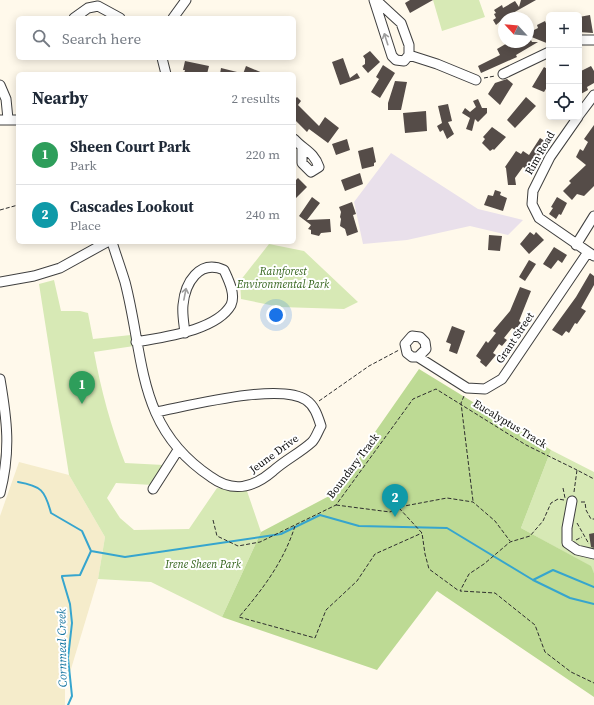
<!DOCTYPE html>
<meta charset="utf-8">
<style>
body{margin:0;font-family:"Source Serif 4",serif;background:#f2f2f3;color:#1f2937}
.controls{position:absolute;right:12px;top:12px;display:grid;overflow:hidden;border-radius:6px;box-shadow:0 2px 10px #0003}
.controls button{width:36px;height:36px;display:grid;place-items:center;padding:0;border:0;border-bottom:1px solid #e0e1e3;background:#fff;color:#1f2937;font:20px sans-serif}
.compass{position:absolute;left:498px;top:12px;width:36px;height:36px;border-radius:50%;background:#fff;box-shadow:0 2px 10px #0003;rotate:296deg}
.you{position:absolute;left:276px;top:315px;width:14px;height:14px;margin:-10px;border:3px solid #fff;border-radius:50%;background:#1a73e8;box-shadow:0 0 0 6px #1a73e833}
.badge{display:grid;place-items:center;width:26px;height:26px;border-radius:50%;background:#ea580c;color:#fff;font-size:13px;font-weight:700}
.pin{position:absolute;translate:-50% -33px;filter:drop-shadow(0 1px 2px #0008)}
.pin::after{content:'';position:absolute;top:21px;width:14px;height:12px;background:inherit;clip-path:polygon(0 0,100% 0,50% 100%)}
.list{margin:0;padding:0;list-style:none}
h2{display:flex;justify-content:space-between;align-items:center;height:52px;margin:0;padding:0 16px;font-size:17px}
h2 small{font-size:13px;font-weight:400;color:#747a83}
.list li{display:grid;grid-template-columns:26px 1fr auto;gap:12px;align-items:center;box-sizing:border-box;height:60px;padding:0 16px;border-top:1px solid #e0e1e3}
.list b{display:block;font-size:15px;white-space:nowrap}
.list p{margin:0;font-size:13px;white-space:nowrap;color:#747a83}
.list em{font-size:13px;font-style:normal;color:#747a83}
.icon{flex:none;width:22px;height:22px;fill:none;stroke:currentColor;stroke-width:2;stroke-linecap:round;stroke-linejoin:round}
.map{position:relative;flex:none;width:594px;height:705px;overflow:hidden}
.search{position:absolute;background:#fff;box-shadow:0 2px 10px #0003;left:16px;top:16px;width:280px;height:44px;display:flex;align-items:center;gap:10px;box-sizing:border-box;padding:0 14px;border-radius:6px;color:#747a83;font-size:15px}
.panel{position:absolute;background:#fff;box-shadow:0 2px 10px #0003;left:16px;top:72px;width:280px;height:172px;border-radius:6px}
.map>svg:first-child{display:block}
</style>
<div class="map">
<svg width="594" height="705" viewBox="0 0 594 705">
<rect width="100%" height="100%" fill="#fff9eb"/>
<path fill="#e9e0eb" d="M391,153L478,209L523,220L508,235L470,226L407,240L363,244L354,202Z"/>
<path fill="#f5eccb" d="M19,462L69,475L105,537L98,579L65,689V705H0V516Z"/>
<path fill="#d7e9b5" d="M433,0H479L485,17L442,31Z
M269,244L304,251L358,302L344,309L280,307L241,299L240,281Z
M54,280L61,311H80L88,313L93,339L131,335L134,346L94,352C101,390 111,427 125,463L164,465L153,485L116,483L107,498L120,518L134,530L189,529L217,488L247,491L261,532L222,617L151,582L98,579L105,537L69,475L39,284Z
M551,450L594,472V573L590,566L521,528Z"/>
<path fill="#bdda94" d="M419,369L551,450L521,528L591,566L594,573V697L437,591L377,670L222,617L261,532L331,495Z"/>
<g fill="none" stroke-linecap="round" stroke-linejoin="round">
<path stroke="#36a5ce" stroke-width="2" d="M18,482C41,486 45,490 51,513L82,531L91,551L80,575L62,576V577L70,604L72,623L68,658L72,696L68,705
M91,551L125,557L281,534L320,515L359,526L447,528L533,580L570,598L594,604
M533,580L553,570L594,587"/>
</g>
<path fill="#554c48" d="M410,0H433L410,13L405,3Z
M521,0H536L504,18L496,25L493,20L496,18L494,14L496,13L494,10L502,5L503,8L515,1L519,7Z
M590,15L593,33L579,32V17Z
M545,21L549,30V44L529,36L532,42H538L516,55L517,57L481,73L478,66L500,55L497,49L509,42H528V33L538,28L537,25Z
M370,51L380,62L368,73L362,66L365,64V59L363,56Z
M343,58L350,78L357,73L360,78L340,85L332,62Z
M185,61L209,66L207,74H184L185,70H183Z
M383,65L395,73L380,98L371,92L379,79L376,77Z
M246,66L265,74H243Z
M591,66L594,71V83L587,87L588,90L579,95V72Z
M544,67L549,70V84L544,92L532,87Z
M221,68L237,72L236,74H220Z
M507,79L513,84L500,105L488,94L495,83Z
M395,81L407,82L401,110H388V103Z
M297,97L301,101L298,105L319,126L325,117L339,128L328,143L309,129L307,132L294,119V100Z
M526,97L536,106L515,128L507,120Z
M478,99L482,108H487V113L478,122L475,119L472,131L466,129L470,118L462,113L465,108L470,112L476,107L473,101Z
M448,104L452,121L448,122L454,134L447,139L443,130L440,132L437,126L442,123L438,106Z
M426,111L427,131L405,133L403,113Z
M594,125V186L584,196L577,194L572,200L563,191L571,183L569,181L586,165L576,157L580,149L583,151L588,142L584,139Z
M492,127L506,137L494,150L493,149L490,151L482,143L485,139L483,137Z
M540,138L548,143L539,156L536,154L526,169L523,167L515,178L516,185H508L506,168L505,167L516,151L521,154L523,151L529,155Z
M347,139L350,150L336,155L332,144Z
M373,147L376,162L374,163V166L362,169L358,151Z
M360,173L363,184L345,191L341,180Z
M298,178L307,187L294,200V182Z
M495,190L501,192L500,195L507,198L503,211L484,205L488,195L493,196Z
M312,197L320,203L307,220L330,219L331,232L321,233L319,236L311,234V230L308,229L311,225L299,216Z
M557,197L567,203L561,215L559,214L556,219L549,214L553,208L551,207Z
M352,202L356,214L353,215L358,232L347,236L345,229L340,226L341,219L340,217L341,212L339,207Z
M530,232L534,235L536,232L544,240L529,254L520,244Z
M489,235L502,236L500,251L488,250Z
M554,247L567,255L562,263L558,260L551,269L543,264Z
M529,260L536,264L525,281L519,277Z
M590,273L594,276V285L581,308L586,311L577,324L575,323L569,333L566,331L562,336L552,330L576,297Z
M520,287L531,291L519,321L521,323L515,330L512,328L504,338L507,340L502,346L499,344L493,353L496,355L486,367L480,362L481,360L476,356L486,341L488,343L496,333L493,331L510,311Z
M452,326L465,331L457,354L449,351L451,344L446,342Z
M594,533V548L591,547L589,534Z"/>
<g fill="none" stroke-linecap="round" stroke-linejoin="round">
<defs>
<path id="minor" d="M374,0L392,56L396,60L404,61L409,55V45L401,23L376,0
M74,18L88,8L98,6L120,18
M173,18L186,0
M579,40H594
M409,55L437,64L476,80
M162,58L166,74
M503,74L549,52
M0,85L6,99L8,119
M579,115L594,95
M578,117L550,157L533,191L532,204L539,218L594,256
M0,120H18
M294,139C304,150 314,152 319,167L311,172L302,163V148
M112,242C116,255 121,269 125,282C145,359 136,427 211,477C233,493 253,488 273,471C285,460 300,453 312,442C316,438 318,431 321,426C318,417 315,406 306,400C280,382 188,406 156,412
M576,245L594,216
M0,282L34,276L60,268L107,242
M136,342C163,337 216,331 231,305C236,294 228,279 224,270C199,259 185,283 183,305C182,314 184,324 185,333
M418,357L426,349L425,342L420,337L412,336L405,344L407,353L412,357H418L467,388L485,389L502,379L588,252
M0,379C7,420 11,451 0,493
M153,489L178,450
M572,501L567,528V543L577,550L594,554"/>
</defs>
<use href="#minor" stroke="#3f3f3f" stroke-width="11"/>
<path stroke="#2e2e2e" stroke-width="1" stroke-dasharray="4 2" stroke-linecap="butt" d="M484,78L495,76
M0,210L18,205
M464,396L461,403L473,501
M319,401L369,366L399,350
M563,488L565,498
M574,492L577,470L594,479
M564,500L558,499L551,503L543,521L530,536L510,542L484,564L469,574L460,591L495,593L535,625L545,652L571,672L594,683
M581,502H585L586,510L591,519H594
M336,505L390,512L399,507L447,498L473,502L495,521L510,541
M399,508L422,533L425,554L429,569L459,591
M213,520L217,536L238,546L260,542L336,505L413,399L436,389L526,445L577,470
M577,523L589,544
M295,526C284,561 263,589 239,617L315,638L326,610L357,581L375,554L422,533
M576,540L582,537"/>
<use href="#minor" stroke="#fff" stroke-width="9"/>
</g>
<defs><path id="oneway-shaft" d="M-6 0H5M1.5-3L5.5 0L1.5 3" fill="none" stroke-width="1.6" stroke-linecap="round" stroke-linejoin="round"/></defs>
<g stroke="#9e9e9e">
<use href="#oneway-shaft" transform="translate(386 39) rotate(-108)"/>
<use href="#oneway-shaft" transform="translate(185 294) rotate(-79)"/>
</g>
<g text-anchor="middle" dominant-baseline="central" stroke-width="4" stroke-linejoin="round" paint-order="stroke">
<g font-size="11" fill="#0c0c0c" stroke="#fff">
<text transform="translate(540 153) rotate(-60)">Rim Road</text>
<text transform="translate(515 338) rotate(-56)">Grant Street</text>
<text transform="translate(510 424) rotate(31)">Eucalyptus Track</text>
<text transform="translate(274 454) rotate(-36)">Jeune Drive</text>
<text transform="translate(353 466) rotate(-53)">Boundary Track</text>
</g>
<g font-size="11" font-style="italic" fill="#34641c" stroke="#fff">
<text x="283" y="271">Rainforest<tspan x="283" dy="13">Environmental Park</tspan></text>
<text x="203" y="564">Irene Sheen Park</text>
</g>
<g font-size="12" font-style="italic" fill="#14749f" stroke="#fff">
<text transform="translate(62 648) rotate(-91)">Cornmeal Creek</text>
</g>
</g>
</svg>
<div class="controls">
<button>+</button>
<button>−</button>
<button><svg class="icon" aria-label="locate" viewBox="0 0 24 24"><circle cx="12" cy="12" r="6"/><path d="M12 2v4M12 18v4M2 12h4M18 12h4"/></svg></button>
</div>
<svg class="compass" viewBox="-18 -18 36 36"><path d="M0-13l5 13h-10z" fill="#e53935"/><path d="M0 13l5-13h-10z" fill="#747a83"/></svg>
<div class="you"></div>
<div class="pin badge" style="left:82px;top:404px;background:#2e9e5b">1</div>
<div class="pin badge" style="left:395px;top:517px;background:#0f9aa8">2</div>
<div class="search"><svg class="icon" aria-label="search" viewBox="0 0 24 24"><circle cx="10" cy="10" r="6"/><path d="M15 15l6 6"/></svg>Search here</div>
<section class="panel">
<h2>Nearby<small>2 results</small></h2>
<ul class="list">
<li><span class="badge" style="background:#2e9e5b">1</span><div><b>Sheen Court Park</b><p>Park</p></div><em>220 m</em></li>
<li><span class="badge" style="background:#0f9aa8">2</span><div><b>Cascades Lookout</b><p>Place</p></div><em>240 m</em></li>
</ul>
</section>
</div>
